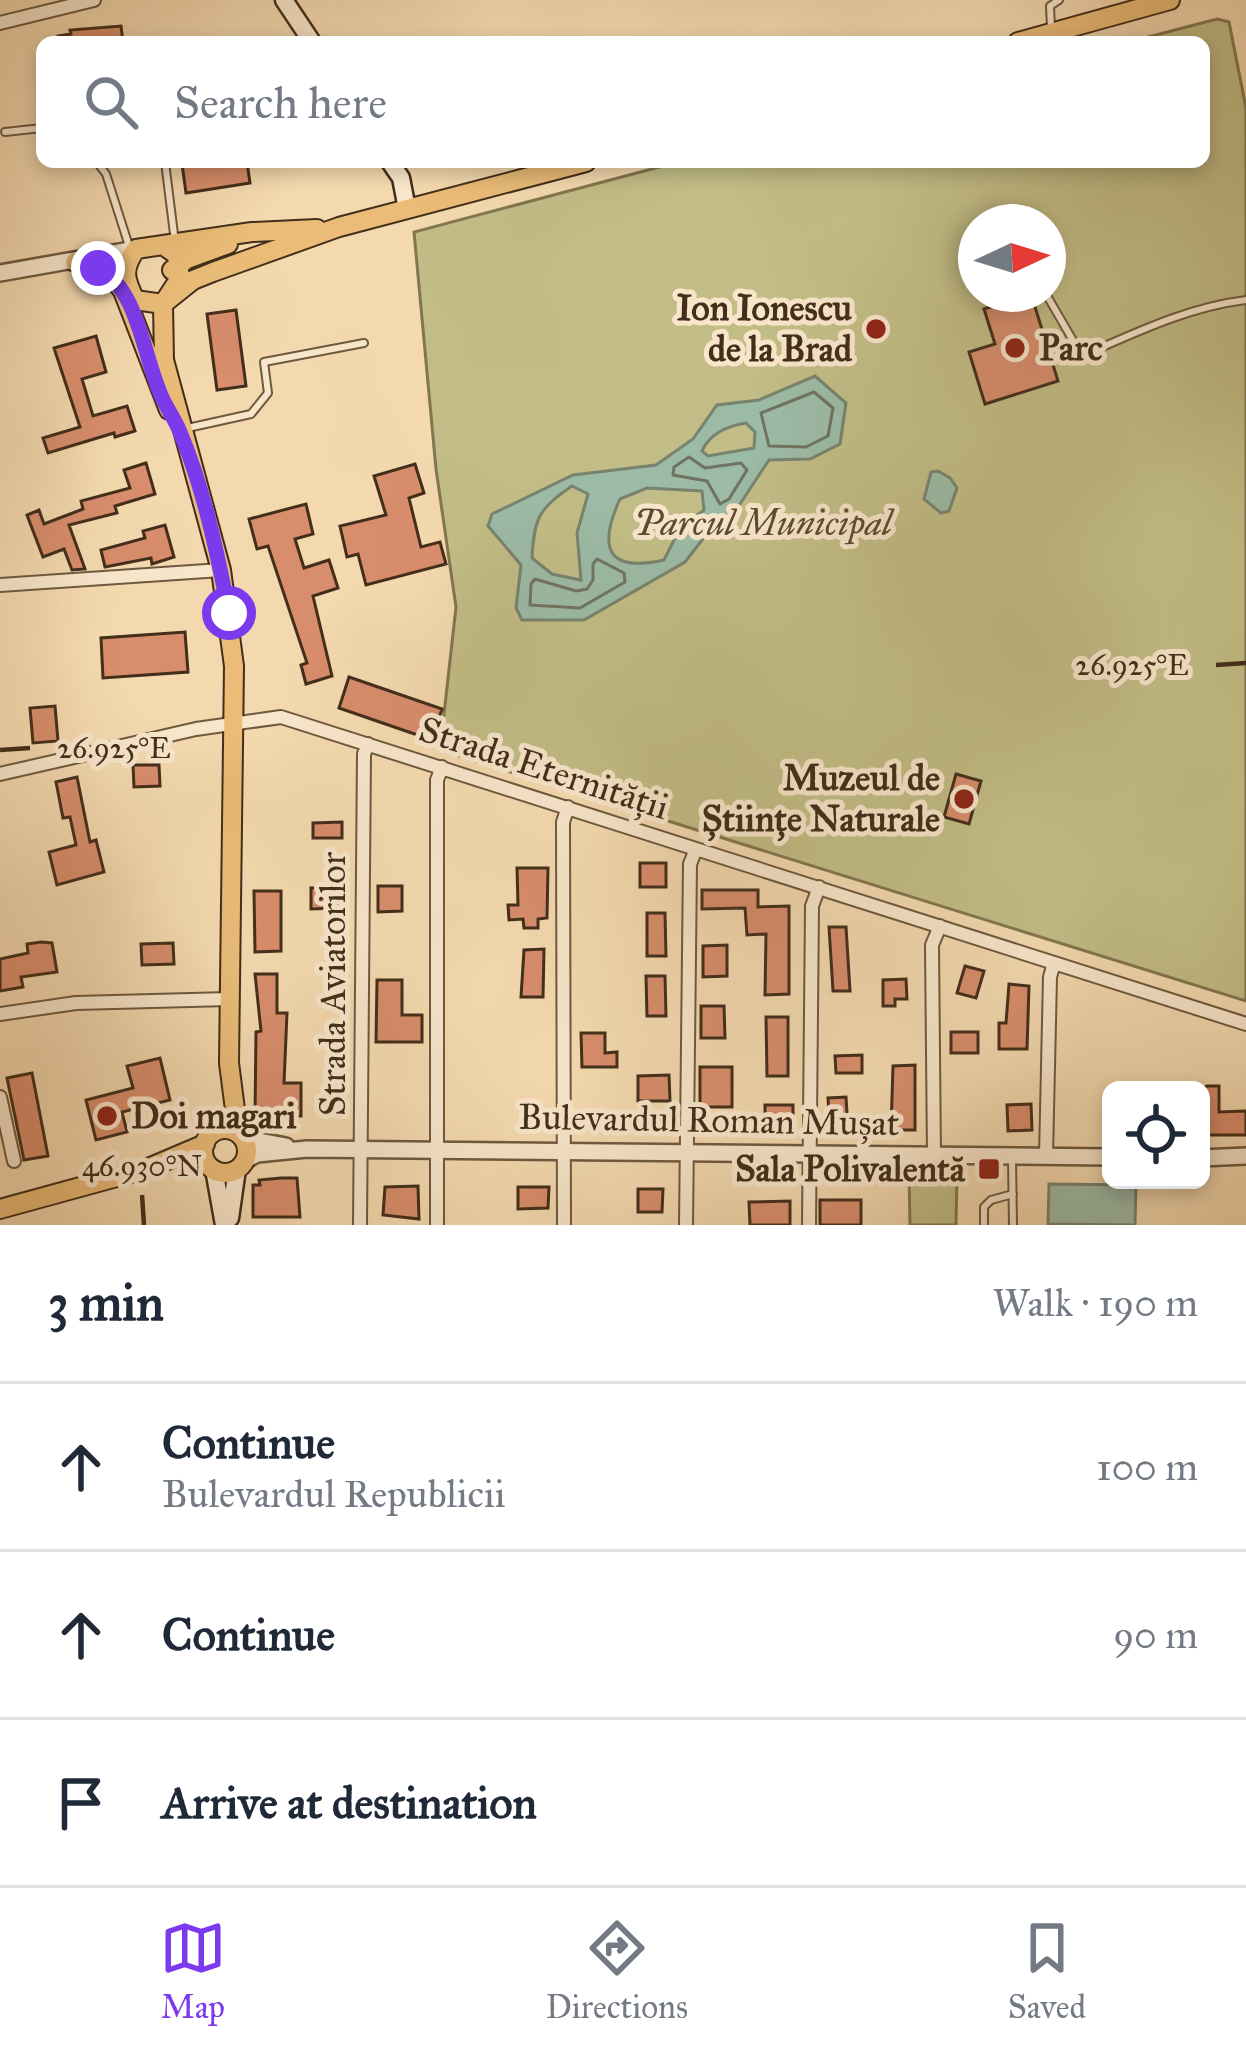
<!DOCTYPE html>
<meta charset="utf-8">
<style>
body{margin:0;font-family:"IM FELL Great Primer",serif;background:#f6f6f7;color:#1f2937}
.controls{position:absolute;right:36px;bottom:36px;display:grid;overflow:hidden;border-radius:18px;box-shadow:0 6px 18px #0003}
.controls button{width:108px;height:108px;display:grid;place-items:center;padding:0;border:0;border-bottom:3px solid #e0e1e3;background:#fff;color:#1f2937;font:60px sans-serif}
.compass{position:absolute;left:958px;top:204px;width:108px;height:108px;border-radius:50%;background:#fff;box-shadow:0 6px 18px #0003;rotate:86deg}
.stop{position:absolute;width:36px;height:36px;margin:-27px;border:9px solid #7c3aed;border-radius:50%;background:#fff}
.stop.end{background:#7c3aed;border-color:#fff;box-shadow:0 3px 12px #0008}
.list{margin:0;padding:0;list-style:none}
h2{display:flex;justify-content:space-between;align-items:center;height:156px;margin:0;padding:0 48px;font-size:51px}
h2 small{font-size:39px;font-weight:400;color:#747a83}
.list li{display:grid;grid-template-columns:78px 1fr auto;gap:36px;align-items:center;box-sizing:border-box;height:168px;padding:0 48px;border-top:3px solid #e0e1e3}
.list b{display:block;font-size:45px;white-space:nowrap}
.list p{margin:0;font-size:39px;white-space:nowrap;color:#747a83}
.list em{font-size:39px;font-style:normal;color:#747a83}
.icon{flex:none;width:66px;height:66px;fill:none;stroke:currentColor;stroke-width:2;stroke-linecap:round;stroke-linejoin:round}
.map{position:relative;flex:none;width:1246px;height:1225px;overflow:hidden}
.search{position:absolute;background:#fff;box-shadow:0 6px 18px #0003;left:36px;right:36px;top:36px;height:132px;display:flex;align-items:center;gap:30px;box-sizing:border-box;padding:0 42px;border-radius:18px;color:#747a83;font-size:45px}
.sheet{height:660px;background:#fff}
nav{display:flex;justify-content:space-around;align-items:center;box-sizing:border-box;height:168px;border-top:3px solid #e0e1e3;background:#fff;font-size:33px;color:#747a83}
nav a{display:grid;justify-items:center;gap:6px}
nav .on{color:#7c3aed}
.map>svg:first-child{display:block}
</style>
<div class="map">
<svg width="1246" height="1225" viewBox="0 0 1246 1225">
<rect width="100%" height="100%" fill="#f4d9af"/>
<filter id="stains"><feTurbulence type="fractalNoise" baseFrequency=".00167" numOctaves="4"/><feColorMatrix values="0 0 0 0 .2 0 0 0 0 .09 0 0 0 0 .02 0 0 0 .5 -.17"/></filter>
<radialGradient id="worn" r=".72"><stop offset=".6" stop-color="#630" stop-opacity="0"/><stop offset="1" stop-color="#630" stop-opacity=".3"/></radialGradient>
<path fill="#c2bd86" stroke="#827650" stroke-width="3" fill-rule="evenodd" d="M1217,19L1229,22L1246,108V1001L440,750L456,607L436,469L414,232L678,162H1204V42H1129ZM976,222H1048V294H976Z
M909,1174L957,1175L956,1225H910Z"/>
<path fill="#9cbba7" stroke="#78836f" stroke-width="3" fill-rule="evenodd" d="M815,376L846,403L840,444L810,459L769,460L738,507L709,531L685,562L584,620H522L516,608L521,565L488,526L492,514L573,475L656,465L693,439L717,405L759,400ZM746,423L755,432L754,448L708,456L702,451C710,433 727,426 746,423ZM572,486L588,494L577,533L581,580L552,574L532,558C534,518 539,508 572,486ZM647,488L702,491L704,510L680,528L664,560C606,573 598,547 620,499Z
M938,471L950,478L957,488L949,511L941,513L924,499L931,472Z
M1049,1184L1136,1185L1135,1225L1048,1224Z"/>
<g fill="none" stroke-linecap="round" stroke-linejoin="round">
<path stroke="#6f7460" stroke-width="3" d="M814,392L833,408L828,436L806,447L769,446L761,413Z
M689,457L705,468L741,463L747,470L729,499L720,504L707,481L673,475L674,467Z
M597,559L624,573L625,582L580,608L530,605L531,584L535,579L576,591L587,589L593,580V564Z"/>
</g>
<path fill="#d88d6c" stroke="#422e1a" stroke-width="3" d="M121,26L123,42H58V36L71,34L70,30Z
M197,162H247L250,183L186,193L182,164Z
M1031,294L1058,381L985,404L969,352L995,344L984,309Z
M236,310L246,386L217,390L207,314Z
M96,336L106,372L82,379L93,416L127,406L135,431L115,437L114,433L48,453L43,438L80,427L54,348Z
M146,463L155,494L115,506L117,513L69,525L85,569L72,570L64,549L43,557L27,515L39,510L44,524L83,509L81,501L130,488L124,470Z
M415,464L424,493L409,498L421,547L440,542L446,564L366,585L358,554L347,557L340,526L386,515L374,476Z
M306,504L313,534L295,539L304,568L329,560L338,588L313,596L332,676L306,684L301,665L307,663L268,546L257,549L249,519Z
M165,525L174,557L152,564L151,558L105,567L101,550L145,538L143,531Z
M185,632L188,672L103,678L101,638Z
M349,677L442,709L432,740L339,708Z
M55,706L58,741L33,743L30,708Z
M133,765H159L160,786L134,787Z
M956,774L981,781L969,824L944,817Z
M77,777L90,842L96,840L104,872L57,885L49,852L76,845L70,817L63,818L56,782Z
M342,822V838H313V823Z
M640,863H666V887H640Z
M517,868H548L547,918L538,919V928H524L523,919L509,920L508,905H518Z
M378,886H402V911L378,912Z
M311,888H338V908L311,909Z
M702,890H758V907L789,906V994L765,995L766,934L747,935L745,908L702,909Z
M254,891H281V951L255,952Z
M647,913H665L666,956H647Z
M829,927H846L850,991H833Z
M41,942L52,943L57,972L21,977L23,987L0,991V959L28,953L27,944Z
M173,943L174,964L142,965L141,944Z
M727,945V976L703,977V946Z
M544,949L543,997H521L524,950Z
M965,966L984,971L976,998L957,993Z
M255,974H277V1013H287L284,1083H301V1116H255L256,1032L261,1031Z
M646,976H665L666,1016H647Z
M906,979L907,999H895V1006H883V980Z
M377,980H402V1015H422V1042H376Z
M1009,984L1029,986L1027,1049H999V1023H1006Z
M701,1006H724L725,1038H701Z
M766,1017H788V1076H767Z
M951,1032H978V1053H951Z
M581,1033H605V1053L617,1052V1067H582Z
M862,1055V1073H836L835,1056Z
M160,1058L170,1100L122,1112L127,1132L96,1140L86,1100L133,1088L127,1066Z
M915,1065V1130H891L893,1066Z
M700,1067H732V1107H700Z
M32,1073L48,1156L24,1160L7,1078Z
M669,1075L670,1101H638V1076Z
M1207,1086H1219V1112L1246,1111V1135H1201V1089Z
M846,1097L848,1130L830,1131L828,1098Z
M1031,1104L1032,1130L1008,1131L1007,1105Z
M765,1105H793V1125H765Z
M281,1178H297L300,1217H253V1185H260L259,1180Z
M418,1186L419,1219L383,1215L385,1187Z
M518,1187H549L548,1208L518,1209Z
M638,1189H663L662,1212H638Z
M820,1200H861V1225H820Z
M790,1201V1225H750L749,1202Z"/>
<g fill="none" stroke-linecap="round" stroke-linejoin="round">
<defs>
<path id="service" d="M1051,28L1050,6L1059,0
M5,132L42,128
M97,162L106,174L129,246
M165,162L175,242
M1046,294L1082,356C1135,333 1188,307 1246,300
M183,429L251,414L268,393L264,362L364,343
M1012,1160L1013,1225
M984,1225V1207L991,1200L1013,1194"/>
<path id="minor" d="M0,23L94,0
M0,585L221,570
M0,774L196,729L281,717L1246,1024
M0,1014L76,1003L229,999
M0,1097L14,1161
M934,1156L932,945L940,926
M1046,1156L1050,977L1054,963
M360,1225L364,754L368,744
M437,1225V780L442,767
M564,1225L563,822L568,807
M686,1225L690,864L696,849
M809,1225L812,906L819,887"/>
<path id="tertiary" d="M0,273L136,249
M243,1138L286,1146
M1201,1158L1246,1156
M244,1161L257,1154L307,1149L1111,1157"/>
<path id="secondary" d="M284,0L312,42
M390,162L401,178L407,209
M214,1169L224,1225
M230,1218L237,1169"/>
<path id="primary" d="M1018,42L1170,0
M163,245L177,255L180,278L163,304L135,300C124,278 122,269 136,249L252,232L317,229
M75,262L111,275L123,291L169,410
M172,270L187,259L228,244
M203 1151a22 22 0 1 1 44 0a22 22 0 1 1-44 0Z
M238,1133L229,1063L234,666L221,570L164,360L163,304L193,280L213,272L339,227L586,162
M0,1209L146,1169L205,1144"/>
</defs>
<use href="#service" stroke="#6e593f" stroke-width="10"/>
<use href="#minor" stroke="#6e593f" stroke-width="16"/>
<use href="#tertiary" stroke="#6e593f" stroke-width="20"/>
<use href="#secondary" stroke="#422e1a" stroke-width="21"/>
<use href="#primary" stroke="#422e1a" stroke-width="22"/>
<use href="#service" stroke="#f8e6cb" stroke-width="6"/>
<use href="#minor" stroke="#f8e6cb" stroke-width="12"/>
<use href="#tertiary" stroke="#f8e6cb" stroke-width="15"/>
<use href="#secondary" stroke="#f8e6cb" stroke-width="16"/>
<use href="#primary" stroke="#eabc78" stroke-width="18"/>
</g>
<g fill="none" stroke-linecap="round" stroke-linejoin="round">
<path stroke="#7c3aed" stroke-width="15" d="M98,268C137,288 143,352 159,390C164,405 174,417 180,432C204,489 217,552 229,613"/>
</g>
<path fill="none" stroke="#422e1a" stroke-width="4.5" d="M1216,665L1246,663M0,750L30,748M142,1195L144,1225"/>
<g fill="#8f2418" stroke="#f8e6cb" stroke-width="4.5">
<circle cx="876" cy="329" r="12"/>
<circle cx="1015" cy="348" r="12"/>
<circle cx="964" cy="799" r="12"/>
<circle cx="107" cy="1116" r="12"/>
<rect x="977" y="1157" width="24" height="24" rx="6"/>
</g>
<g text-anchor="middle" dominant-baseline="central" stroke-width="10" stroke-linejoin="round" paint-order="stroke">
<g font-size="36" font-weight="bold" fill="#422e1a" stroke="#f8e6cb" text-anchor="end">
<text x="852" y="308">Ion Ionescu<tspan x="852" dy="41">de la Brad</tspan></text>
<text x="1039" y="348" text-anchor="start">Parc</text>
<text x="940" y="778">Muzeul de<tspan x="940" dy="41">Științe Naturale</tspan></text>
<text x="131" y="1116" text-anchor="start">Doi magari</text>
<text x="965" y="1169">Sala Polivalentă</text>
</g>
<g font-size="36" font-style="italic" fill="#5c4b30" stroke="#f8e6cb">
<text x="763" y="523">Parcul Municipal</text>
</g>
<g font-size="36" fill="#422e1a" stroke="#f8e6cb">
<text transform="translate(544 768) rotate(18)">Strada Eternității</text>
<text transform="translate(333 984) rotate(-90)">Strada Aviatorilor</text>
<text transform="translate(709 1120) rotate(1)">Bulevardul Roman Mușat</text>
</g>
</g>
<g font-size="30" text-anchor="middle" fill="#422e1a" stroke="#f8e6cb" stroke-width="10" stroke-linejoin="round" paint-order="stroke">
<text x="1132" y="675">26.925°E</text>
<text x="114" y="758">26.925°E</text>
<text x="142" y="1176">46.930°N</text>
</g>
<rect width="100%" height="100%" filter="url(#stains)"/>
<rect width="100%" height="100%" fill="url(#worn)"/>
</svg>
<div class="controls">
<button><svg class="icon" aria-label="locate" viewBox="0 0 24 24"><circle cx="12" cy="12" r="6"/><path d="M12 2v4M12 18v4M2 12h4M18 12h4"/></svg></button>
</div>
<svg class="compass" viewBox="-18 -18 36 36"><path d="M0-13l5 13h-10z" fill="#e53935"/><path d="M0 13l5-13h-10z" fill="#747a83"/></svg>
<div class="stop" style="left:229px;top:613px"></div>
<div class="stop end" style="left:98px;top:268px"></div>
<div class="search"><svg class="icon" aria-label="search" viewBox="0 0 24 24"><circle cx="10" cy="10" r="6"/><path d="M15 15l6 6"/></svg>Search here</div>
</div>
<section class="sheet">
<h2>3 min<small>Walk · 190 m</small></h2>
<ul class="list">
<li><svg class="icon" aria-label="ahead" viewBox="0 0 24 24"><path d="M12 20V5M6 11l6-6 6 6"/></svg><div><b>Continue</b><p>Bulevardul Republicii</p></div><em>100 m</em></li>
<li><svg class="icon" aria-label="ahead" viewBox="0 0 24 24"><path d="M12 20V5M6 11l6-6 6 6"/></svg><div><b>Continue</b></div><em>90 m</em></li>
<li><svg class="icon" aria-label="arrive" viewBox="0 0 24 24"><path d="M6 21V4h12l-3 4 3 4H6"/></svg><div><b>Arrive at destination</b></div></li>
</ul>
</section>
<nav>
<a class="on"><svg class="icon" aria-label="map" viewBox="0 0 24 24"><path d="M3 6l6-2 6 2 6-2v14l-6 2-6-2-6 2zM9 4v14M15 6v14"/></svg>Map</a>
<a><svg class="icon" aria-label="directions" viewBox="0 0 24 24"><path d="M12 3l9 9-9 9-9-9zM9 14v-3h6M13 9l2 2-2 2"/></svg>Directions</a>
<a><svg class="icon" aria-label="saved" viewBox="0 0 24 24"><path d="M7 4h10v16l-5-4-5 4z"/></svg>Saved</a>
</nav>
